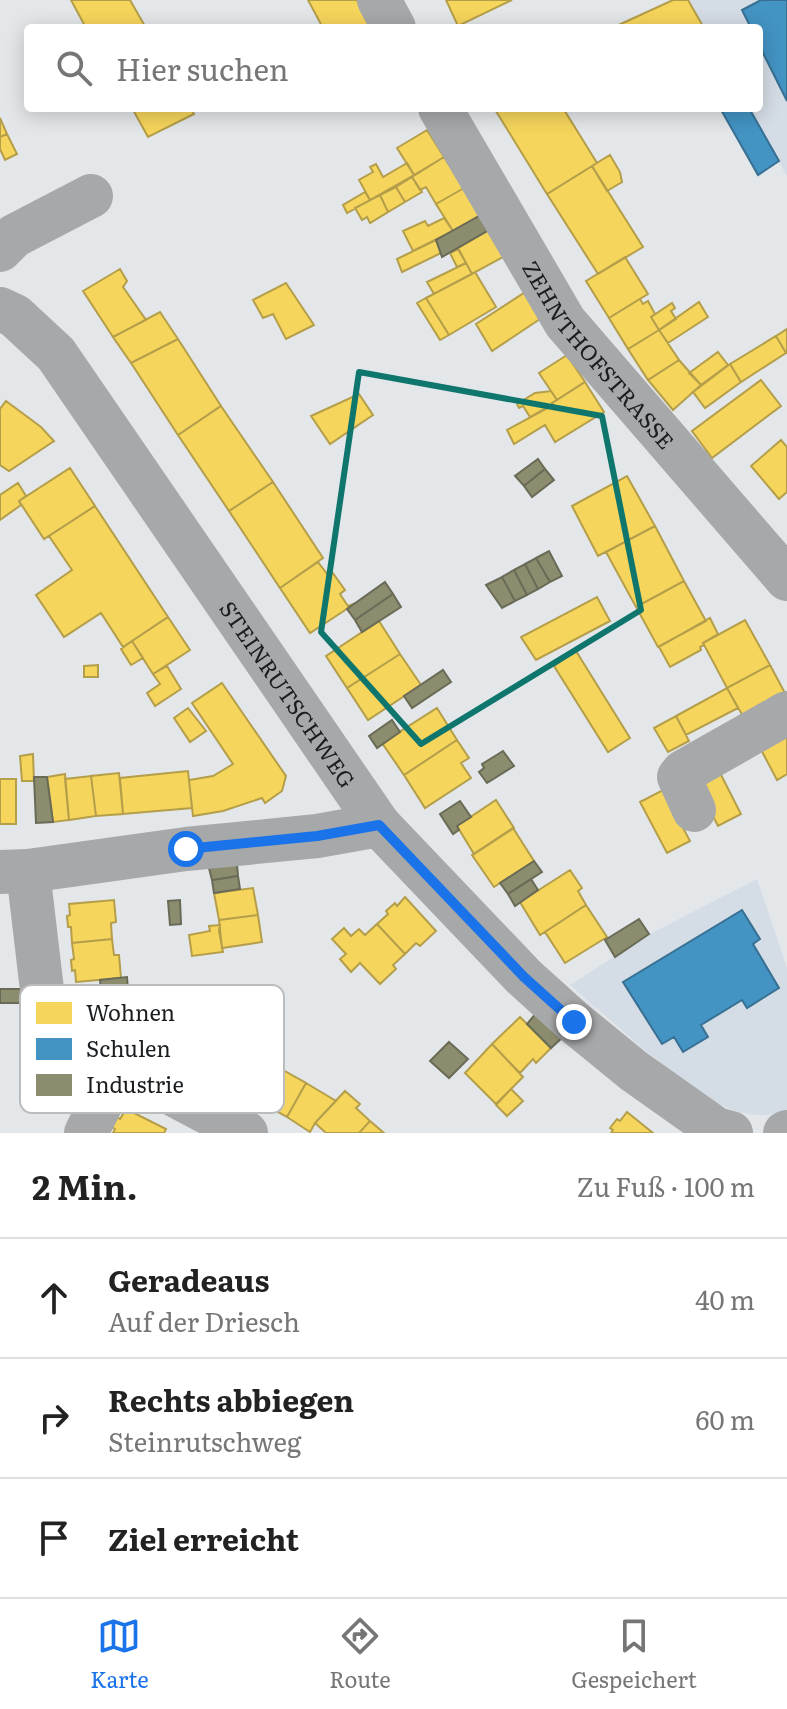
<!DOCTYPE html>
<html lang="de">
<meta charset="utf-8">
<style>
body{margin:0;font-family:Literata,serif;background:#f2f2f2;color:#222}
.stop{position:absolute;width:24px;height:24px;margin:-18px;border:6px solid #1a73e8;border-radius:50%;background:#fff}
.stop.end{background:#1a73e8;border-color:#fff;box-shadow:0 2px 8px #0008}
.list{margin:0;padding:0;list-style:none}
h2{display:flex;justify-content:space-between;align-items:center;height:104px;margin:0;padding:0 32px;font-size:34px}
h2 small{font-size:26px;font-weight:400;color:#767676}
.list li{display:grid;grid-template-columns:52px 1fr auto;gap:24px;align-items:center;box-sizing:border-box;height:120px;padding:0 32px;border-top:2px solid #e0e0e0}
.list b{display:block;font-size:30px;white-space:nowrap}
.list p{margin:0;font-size:26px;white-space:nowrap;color:#767676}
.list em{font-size:26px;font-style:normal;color:#767676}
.icon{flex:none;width:44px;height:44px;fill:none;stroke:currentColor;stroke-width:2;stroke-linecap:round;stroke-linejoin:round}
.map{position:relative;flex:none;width:787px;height:1133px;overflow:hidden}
.search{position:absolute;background:#fff;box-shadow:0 4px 20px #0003;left:24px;right:24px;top:24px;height:88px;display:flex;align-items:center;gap:20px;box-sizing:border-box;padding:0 28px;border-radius:8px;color:#767676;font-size:30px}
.sheet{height:464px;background:#fff}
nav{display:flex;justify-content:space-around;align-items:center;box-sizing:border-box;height:112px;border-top:2px solid #e0e0e0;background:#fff;font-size:22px;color:#767676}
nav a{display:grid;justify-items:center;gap:4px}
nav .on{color:#1a73e8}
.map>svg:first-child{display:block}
</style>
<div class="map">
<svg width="787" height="1133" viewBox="0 0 787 1133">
<rect width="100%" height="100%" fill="#e4e7ea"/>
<path fill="#d4dce5" d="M689,0H787V176L749,108H759V28H704Z
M757,879L787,968V1110L768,1115H756L737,1112L710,1100L648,1053L570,985L650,934Z"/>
<path fill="#f6d55c" stroke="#b49e4a" stroke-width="2" d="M71,0H130L146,28H86Z
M308,0H357L372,28H323Z
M446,0H512L458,26Z
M673,0H688L704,28H612Z
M132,108H191L194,114L148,137Z
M494,108H563L597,163L547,194Z
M0,118L7,134L0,137Z
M427,130L444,157L414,175L397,148Z
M7,134L17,154L5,160L0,149V137Z
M610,155L620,172L622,182L607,191L592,166Z
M444,157L464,188L436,204L426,187L420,190L412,177Z
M407,163L414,175L370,200L359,180L373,172L370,167L376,164L383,177Z
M592,166L643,247L598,274L547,194Z
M412,177L422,192L405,202L396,187Z
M396,187L405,202L388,212L380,195Z
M464,188L480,215L453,231L436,204Z
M365,192L370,200L347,213L343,205Z
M380,195L388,212L370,223L367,217L362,220L355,208Z
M444,218L453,231L413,251L403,231L425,221L428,226Z
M489,230L505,256L472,274L458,248Z
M436,240L441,253L402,272L397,259Z
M458,249L466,263L457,267L450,253Z
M625,257L648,294L609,318L586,281Z
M466,263L472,274L434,294L427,282Z
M120,269L127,281L123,287L146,320L113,337L83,291Z
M475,272L496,307L449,335L426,298Z
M286,283L314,325L286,339L273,314L263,318L253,300Z
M527,291L543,317L492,351L476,324Z
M426,298L449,335L440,340L417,303Z
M640,299L643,304L648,301L655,314L651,317L659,330L628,349L609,318Z
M699,302L708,317L668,343L659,330Z
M672,303L675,308L671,311L676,319L659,330L651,317Z
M160,312L178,339L131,363L113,337Z
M787,329V353H786L776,336Z
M659,330L679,360L648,380L628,349Z
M776,336L786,353L741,382L730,364Z
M178,339L221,406L178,435L131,363Z
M718,352L728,365L701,385L689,373Z
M567,355L585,382L557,400L539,373Z
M679,360L701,385L673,410L648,380Z
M730,364L741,382L705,408L693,392Z
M761,380L781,406L712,458L692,431Z
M585,382L604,412L555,442L545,425L514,444L507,430L553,405L552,403Z
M551,391L557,400L552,403L553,404L530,417L523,406L519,408L517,404L535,393Z
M359,394L373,415L330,444L311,416Z
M6,401L41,427L54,441L9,471L0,465V409Z
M221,406L273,482L229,511L178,435Z
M781,440L787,447V492L779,499L751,466Z
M70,468L95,506L44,539L19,501Z
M627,476L655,526L598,556L572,506Z
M273,482L323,558L280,588L229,511Z
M18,483L26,496L19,501L21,505L0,520V495Z
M95,506L168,617L123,647L101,613L64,637L36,595L72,570L49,536Z
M655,526L684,581L636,607L606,552Z
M318,562L328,575L332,572L345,590L340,594L348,606L356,603L310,633L280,588Z
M684,581L706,621L658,647L636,607Z
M597,597L610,621L536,660L521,637Z
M168,617L190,650L153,674L132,641Z
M710,618L718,634L703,643L704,645L700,647L701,650L670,667L659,647Z
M745,620L770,665L727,688L703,643Z
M379,621L400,654L347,688L326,656Z
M132,641L143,658L131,665L121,649Z
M576,651L630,738L608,752L554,666Z
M400,654L421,685L368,720L347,688Z
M98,665V677H84V666Z
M770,665L786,695L744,718L727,688Z
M167,666L181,689L155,706L147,693L160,684L153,674Z
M222,683L286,776L282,791L265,803L262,798L223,811L193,816L189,780L213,776L233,764L192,703Z
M727,688L738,708L686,735L676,716Z
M188,708L206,731L190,742L174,718Z
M437,708L457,740L404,775L382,743Z
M676,716L689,741L668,752L654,728Z
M787,722V774L777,780L757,742Z
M457,740L469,758L461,763L471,778L425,808L404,775Z
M33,754L34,781H22L20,756Z
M715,763L741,814L718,826L692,775Z
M188,771L192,808L123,814L120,778Z
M119,773L123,814L96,816L91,776Z
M65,774L69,820L53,822L47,777Z
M91,776L96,816L69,820L65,779Z
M0,779H16V824H0Z
M663,790L690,841L667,853L640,802Z
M496,800L514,828L474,854L457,826Z
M513,828L534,861L494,887L472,855Z
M570,870L582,888L578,891L586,905L540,935L520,902Z
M253,888L258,915L219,920L214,893Z
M405,897L436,931L420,946L416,943L405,954L377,924L388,914L386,911L395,903L397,906Z
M114,900L116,922L111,923L112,939L72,943L71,927H68L67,916L70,915L69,904Z
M586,905L607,937L565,963L545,932Z
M258,915L262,942L222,948L219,920Z
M377,924L405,954L393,965L396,969L380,984L360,963L351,972L340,959L346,954L332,939L344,928L351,936L359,929L365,935Z
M220,925L219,931L223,952L192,956L189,935L210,931L209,926Z
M112,939L114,955H119L121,978L76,982L75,970L72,971L71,960L74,959L72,943Z
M520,1017L551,1048L536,1063L533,1059L520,1073L492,1044Z
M492,1044L523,1077L496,1104L465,1073Z
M283,1070L306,1083L287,1117L263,1104Z
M306,1083L336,1101L315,1123L310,1132L287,1117Z
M511,1089L523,1101L507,1116L496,1105Z
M345,1091L360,1104L356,1108L370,1121L359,1133H326L315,1123Z
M126,1109L166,1129L164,1133H113L115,1129L112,1127L117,1117L120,1119Z
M627,1112L653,1133H611L613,1130L610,1128L617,1119L620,1121Z
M370,1121L384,1133H359Z"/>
<path fill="#4393c3" stroke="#377092" stroke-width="2" d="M761,0H787V101L759,45V28H751L742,10Z
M720,108H749L779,161L758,175Z
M742,910L760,939L753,944L779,988L747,1008L742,1000L701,1025L708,1037L683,1052L674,1037L662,1044L623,982Z"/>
<path fill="#8c8c6e" stroke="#6a6b57" stroke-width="2" d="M479,216L487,231L442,257L436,240Z
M538,459L545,469L524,486L515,476Z
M545,469L554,480L532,497L524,486Z
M549,551L562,576L550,582L536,558Z
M536,558L550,582L538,589L525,564Z
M525,564L538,589L527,595L514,570Z
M514,570L527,595L515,601L502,577Z
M502,577L515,601L502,608L486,585Z
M385,582L393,594L355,620L347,609Z
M393,594L401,607L362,632L355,620Z
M443,670L451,682L412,708L404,696Z
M392,720L400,732L377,748L369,736Z
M503,751L514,766L487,783L479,772L484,768L482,764Z
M34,777H47L53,822L36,823Z
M460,801L471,817L457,826L459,830L453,834L440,814Z
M534,861L542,872L508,894L500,883Z
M237,864L238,876L212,880L209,868Z
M238,876L240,889L214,893L212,880Z
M531,879L538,890L515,906L508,894Z
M180,900L181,924L170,925L168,901Z
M639,919L649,934L615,957L605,940Z
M127,977L128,990L101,993L100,980Z
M0,989H22V1003H0Z
M537,1012L564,1036L551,1048L527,1024Z
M449,1042L468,1059L449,1078L430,1061Z"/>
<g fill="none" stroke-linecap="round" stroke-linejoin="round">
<g stroke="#a7a8a9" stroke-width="44">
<path d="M379,0L394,28"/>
<path id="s1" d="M440,108L565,322L787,579"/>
<path d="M0,250L14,236L91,196"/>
<path id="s2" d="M0,309L15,316L56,354L379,825L524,977L574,1022L634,1071L716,1129L731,1133"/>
<path d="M694,810L679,777L683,772L787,713"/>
<path d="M28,871L42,990L52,1016L67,1034L120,1066L246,1133"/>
<path d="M0,872L28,871L186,849L317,836L379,825"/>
<path d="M86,1133L120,1066"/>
<path d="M785,1133L787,1132"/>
</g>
</g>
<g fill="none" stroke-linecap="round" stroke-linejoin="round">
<path stroke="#1a73e8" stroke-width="10" d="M186,849L317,836L379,825L524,977L574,1022"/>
</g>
<path fill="none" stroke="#0f766e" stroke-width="6" stroke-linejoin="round" d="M359,372L602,416L641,610L421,744L321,632Z"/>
<g text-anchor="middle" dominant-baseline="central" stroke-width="8" stroke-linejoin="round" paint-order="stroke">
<g font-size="22" fill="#1b1e21" stroke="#fff">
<text stroke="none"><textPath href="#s1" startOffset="294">ZEHNTHOFSTRASSE</textPath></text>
<text stroke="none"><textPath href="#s2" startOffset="484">STEINRUTSCHWEG</textPath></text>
</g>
</g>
<rect x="20" y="985" width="264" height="128" rx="12" fill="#fff" stroke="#bbbcbc" stroke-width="2"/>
<rect x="36" y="1002" width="36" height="22" fill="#f6d55c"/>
<rect x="36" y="1038" width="36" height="22" fill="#4393c3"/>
<rect x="36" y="1074" width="36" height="22" fill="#8c8c6e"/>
<g font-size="22" fill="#1b1e21">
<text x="86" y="1021">Wohnen</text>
<text x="86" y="1057">Schulen</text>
<text x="86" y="1093">Industrie</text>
</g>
</svg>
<div class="stop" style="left:186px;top:849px"></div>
<div class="stop end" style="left:574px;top:1022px"></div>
<div class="search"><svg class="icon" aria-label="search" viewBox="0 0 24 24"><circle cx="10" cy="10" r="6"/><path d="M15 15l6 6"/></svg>Hier suchen</div>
</div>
<section class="sheet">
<h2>2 Min.<small>Zu Fuß · 100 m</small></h2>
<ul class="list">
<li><svg class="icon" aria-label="ahead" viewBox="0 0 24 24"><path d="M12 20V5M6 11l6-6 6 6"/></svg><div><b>Geradeaus</b><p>Auf der Driesch</p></div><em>40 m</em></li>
<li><svg class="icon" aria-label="right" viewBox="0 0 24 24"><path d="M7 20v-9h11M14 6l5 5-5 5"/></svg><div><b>Rechts abbiegen</b><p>Steinrutschweg</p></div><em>60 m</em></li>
<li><svg class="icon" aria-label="arrive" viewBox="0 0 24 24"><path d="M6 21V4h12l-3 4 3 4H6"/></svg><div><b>Ziel erreicht</b></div></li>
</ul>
</section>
<nav>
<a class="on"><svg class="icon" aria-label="map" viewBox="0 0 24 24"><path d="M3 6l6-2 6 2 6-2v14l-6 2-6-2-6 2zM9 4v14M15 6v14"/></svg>Karte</a>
<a><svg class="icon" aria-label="directions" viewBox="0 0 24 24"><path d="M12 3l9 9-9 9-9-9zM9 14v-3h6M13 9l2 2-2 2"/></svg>Route</a>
<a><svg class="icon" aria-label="saved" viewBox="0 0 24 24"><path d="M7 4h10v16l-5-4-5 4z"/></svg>Gespeichert</a>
</nav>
